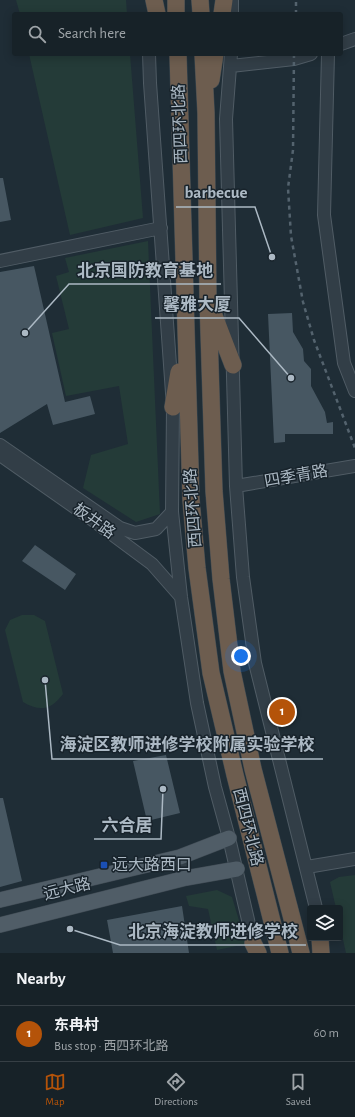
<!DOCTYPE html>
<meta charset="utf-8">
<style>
body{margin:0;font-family:"Alegreya Sans","Noto Sans SC",sans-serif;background:#242f34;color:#f1f3f6}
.controls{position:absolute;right:12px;bottom:12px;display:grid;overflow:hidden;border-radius:4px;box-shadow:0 2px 10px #0003}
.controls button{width:36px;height:36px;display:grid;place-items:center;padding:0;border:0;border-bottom:1px solid #363f45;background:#172228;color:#f1f3f6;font:20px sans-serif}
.you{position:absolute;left:241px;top:656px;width:14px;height:14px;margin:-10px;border:3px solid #fff;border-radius:50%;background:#1a73e8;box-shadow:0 0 0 6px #1a73e833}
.badge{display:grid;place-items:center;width:26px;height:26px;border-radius:50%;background:#b45309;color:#fff;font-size:13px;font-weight:700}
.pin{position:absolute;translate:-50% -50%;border:2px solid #fff;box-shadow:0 1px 4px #0006}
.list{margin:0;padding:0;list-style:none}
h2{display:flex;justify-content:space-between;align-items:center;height:52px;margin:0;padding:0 16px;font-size:17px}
h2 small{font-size:13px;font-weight:400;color:#9ea4a8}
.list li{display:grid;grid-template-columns:26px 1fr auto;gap:12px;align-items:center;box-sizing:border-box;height:56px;padding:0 16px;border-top:1px solid #363f45}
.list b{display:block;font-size:15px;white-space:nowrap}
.list p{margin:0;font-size:13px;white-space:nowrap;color:#9ea4a8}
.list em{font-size:13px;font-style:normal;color:#9ea4a8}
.icon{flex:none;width:22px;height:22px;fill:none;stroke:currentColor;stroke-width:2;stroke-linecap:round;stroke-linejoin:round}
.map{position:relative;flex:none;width:355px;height:953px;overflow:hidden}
.search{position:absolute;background:#172228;box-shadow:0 2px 10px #0003;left:12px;right:12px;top:12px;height:44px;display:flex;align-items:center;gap:10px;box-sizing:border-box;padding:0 14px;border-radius:4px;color:#9ea4a8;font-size:15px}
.sheet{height:108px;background:#172228}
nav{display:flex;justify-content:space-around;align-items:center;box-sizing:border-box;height:56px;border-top:1px solid #363f45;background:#172228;font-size:11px;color:#9ea4a8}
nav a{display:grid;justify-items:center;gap:2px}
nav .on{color:#b45309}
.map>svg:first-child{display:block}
</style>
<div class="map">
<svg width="355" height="953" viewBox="0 0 355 953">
<rect width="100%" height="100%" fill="#1f2d36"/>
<path fill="#243b38" d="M16,0H126L127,14H20Z
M29,54H130L143,218L70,235Z
M148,241L160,514L136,522L83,488L91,455L128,444L119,386L66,396L52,333L69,329L56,276L69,272L65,258Z
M22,615H34L45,621L63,694C51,710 40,712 23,702L5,630L10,620Z
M355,875V953H346L340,926V908H336L330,882L339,877Z
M217,890L232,897L246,944L217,950L208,909L189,906L186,896Z"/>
<path fill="#475762" d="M0,178H3L11,220L0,222Z
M34,266L65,402L90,396L95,414L53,425L47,404L0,433V272Z
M292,313L293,332L303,349L304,361L311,369V386L325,412L327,423L333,422V434H285V442L274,443L268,314Z
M35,545L76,574L65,590L22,561Z
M166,755L180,813L147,821L133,761Z
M0,798H3L22,881L0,887Z
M182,906L189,953H113L107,920Z"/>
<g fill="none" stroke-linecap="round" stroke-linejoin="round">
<defs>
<path id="minor" d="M232,14V0
M341,44L355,39
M149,54L150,83L173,407L172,512L181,597L197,703L215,787L229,838L255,950
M231,54L226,119L236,486L243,577L255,663L316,908
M328,54L324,215L344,363L355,391
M231,66L294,59L311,54
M0,261L161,228
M0,445L120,528L135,533L156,529L172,512
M0,455L90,518L152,564L181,597
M236,486L355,466
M180,857L186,878
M307,867L355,859"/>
<path id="major" d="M0,900L180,857L229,838
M0,925L186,878L237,869"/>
<path id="highway" d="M154,0L157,14
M176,0V14
M200,0L201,14
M222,14L224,0
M178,54L191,500L197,568L211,673L235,775L280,953
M203,54L206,113L208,301L214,491L221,579L232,671L253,769L301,953
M211,80L215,54
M213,313L233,365
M173,407L179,372
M320,938L321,953
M253,943L258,953"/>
</defs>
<use href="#minor" stroke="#505c65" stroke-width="14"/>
<use href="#major" stroke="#3f4a53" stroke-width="16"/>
<use href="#highway" stroke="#3d4951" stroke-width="18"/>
<use href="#minor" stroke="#323e47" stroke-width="12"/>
<use href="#major" stroke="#505d67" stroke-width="15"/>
<use href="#highway" stroke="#6d5d4f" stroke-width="17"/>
<path stroke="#54636e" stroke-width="2.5" stroke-dasharray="4 4" stroke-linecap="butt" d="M296,14V0
M294,54L293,150L288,188L291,236L303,302L314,340L355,448"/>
</g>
<rect fill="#1a4fb4" stroke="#18232b" stroke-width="1.5" x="100" y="861" width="8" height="8" rx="2"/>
<g text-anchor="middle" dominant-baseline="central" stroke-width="3" stroke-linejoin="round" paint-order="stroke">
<g font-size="16" fill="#acb9c4" stroke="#18232b">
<text transform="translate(180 124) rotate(-92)">西四环北路</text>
<text transform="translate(296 476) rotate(-10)">四季青路</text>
<text transform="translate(193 508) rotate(-94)">西四环北路</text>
<text transform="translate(94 521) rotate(36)">板井路</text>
<text transform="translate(248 827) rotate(76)">西四环北路</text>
<text transform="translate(67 889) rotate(-14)">远大路</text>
</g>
<g font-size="16" fill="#acb9c4" stroke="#18232b" text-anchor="start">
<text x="112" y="865">远大路西口</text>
</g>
</g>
<path fill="none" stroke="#acb9c4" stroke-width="1.5" d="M272 257L255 207H176M25 333L69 284H221M291 378L239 318H155M45 680L52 759H323M163 789L161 839H94M70 929L120 945H306"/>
<g fill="#acb9c4" stroke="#18232b" stroke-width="1.5">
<circle cx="272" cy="257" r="4"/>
<circle cx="25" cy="333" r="4"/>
<circle cx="291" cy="378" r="4"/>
<circle cx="45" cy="680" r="4"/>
<circle cx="163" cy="789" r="4"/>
<circle cx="70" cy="929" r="4"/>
</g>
<g font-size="17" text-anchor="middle" font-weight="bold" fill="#acb9c4" stroke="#18232b" stroke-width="3" stroke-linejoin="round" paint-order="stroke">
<text x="216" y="198">barbecue</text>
<text x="145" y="276">北京国防教育基地</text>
<text x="197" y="310">馨雅大厦</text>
<text x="187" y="750">海淀区教师进修学校附属实验学校</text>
<text x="127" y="831">六合居</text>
<text x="213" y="937">北京海淀教师进修学校</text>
</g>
</svg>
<div class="controls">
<button><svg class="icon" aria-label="layers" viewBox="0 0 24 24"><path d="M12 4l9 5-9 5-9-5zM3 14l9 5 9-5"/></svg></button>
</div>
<div class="you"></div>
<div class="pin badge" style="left:282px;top:712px">1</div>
<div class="search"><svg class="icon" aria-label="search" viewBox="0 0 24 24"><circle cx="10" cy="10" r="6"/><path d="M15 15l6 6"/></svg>Search here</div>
</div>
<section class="sheet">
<h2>Nearby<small></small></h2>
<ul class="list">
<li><span class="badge">1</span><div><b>东冉村</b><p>Bus stop · 西四环北路</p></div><em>60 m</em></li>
</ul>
</section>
<nav>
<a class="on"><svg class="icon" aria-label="map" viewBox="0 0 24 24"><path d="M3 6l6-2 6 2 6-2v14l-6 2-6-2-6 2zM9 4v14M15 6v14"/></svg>Map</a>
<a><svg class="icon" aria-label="directions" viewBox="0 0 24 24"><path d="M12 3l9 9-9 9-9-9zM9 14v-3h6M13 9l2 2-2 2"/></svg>Directions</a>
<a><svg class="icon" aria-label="saved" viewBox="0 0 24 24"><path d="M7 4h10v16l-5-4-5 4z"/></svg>Saved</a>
</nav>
